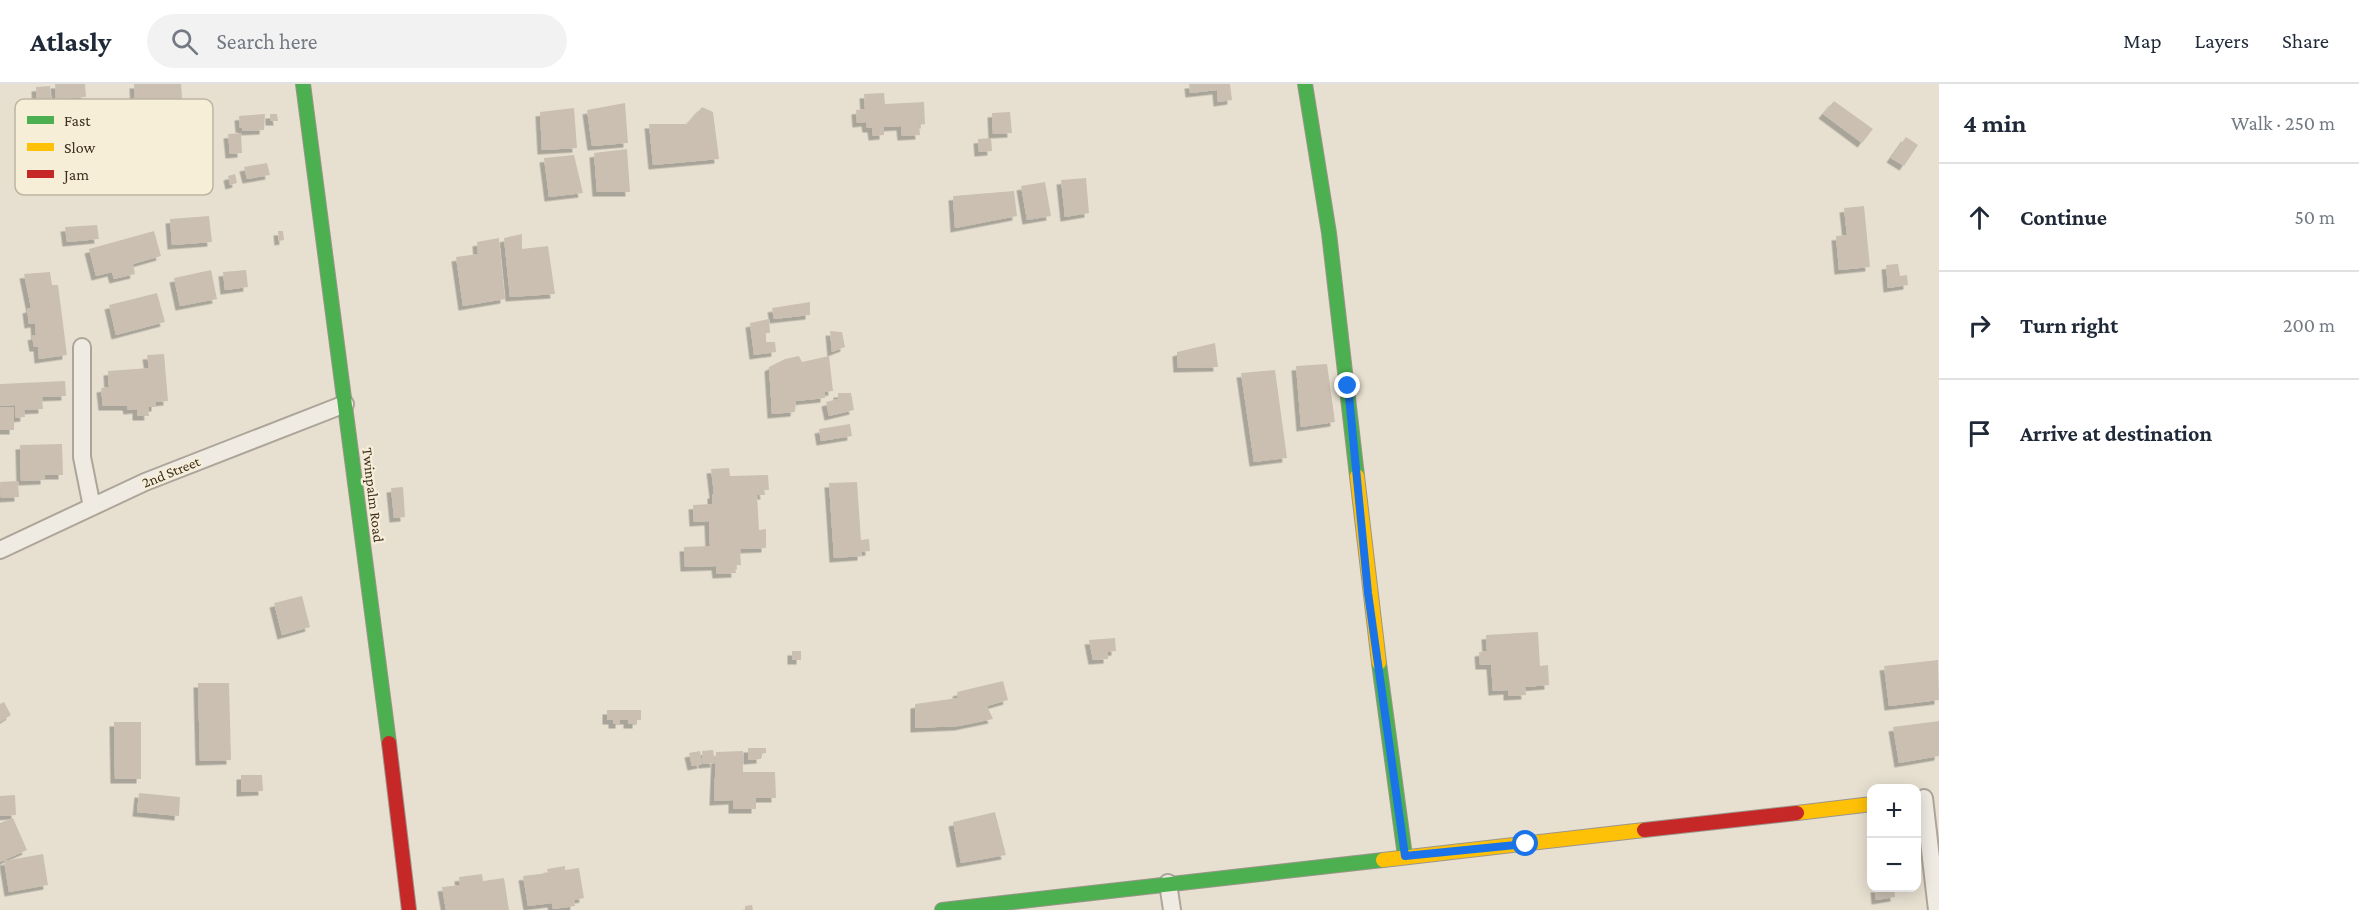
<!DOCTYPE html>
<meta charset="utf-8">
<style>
body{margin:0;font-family:"Crimson Pro",serif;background:#f2f2f3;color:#1f2937}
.controls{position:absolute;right:18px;bottom:18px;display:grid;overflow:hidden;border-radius:12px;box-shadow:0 3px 15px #0003}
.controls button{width:54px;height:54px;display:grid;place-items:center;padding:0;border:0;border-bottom:2px solid #e0e1e3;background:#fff;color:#1f2937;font:30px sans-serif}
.stop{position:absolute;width:18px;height:18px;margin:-14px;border:4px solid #1a73e8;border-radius:50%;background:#fff}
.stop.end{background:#1a73e8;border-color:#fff;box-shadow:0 2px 6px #0008}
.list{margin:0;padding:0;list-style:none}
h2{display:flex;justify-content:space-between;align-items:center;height:78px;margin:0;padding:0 24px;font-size:26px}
h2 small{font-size:20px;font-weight:400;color:#747a83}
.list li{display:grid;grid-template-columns:39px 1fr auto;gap:18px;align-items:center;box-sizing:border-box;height:108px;padding:0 24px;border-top:2px solid #e0e1e3}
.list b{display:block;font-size:22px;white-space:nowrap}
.list em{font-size:20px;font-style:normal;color:#747a83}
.icon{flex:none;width:33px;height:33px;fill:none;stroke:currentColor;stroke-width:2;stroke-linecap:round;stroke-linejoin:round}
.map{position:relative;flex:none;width:1939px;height:826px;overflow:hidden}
header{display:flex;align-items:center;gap:36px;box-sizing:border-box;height:84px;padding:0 30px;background:#fff;border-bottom:2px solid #e0e1e3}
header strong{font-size:28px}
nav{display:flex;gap:33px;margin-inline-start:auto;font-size:21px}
.search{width:420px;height:54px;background:#f2f2f3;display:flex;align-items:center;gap:15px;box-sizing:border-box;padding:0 21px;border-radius:33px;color:#747a83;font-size:22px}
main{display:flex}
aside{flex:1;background:#fff}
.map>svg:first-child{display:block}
</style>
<header>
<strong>Atlasly</strong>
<div class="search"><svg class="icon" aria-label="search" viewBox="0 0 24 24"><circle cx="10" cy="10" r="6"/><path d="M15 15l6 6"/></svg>Search here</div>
<nav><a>Map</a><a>Layers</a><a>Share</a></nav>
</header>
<main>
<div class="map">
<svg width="1939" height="826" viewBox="0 0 1939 826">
<defs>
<filter id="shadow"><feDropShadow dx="-4.5" dy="4.5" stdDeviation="0" flood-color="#0004"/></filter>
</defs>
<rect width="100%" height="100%" fill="#e7e0d1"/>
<path fill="#cbbfb2" filter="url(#shadow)" d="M55,0H85L86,13L56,15Z
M134,0H181L184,42L154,44L152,20L135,21Z
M1189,0H1230L1232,16L1218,18L1217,6L1190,9Z
M50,2L52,21L37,22L36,3Z
M884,9L885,20L924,18L925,40L919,41L920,51L902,52L901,42L884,43V51L873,52L872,44H867L866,38L857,39L856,26L865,25L864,10Z
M1834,17L1873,45L1862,59L1823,30Z
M625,19L628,59L592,62L587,26Z
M702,23L713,28L719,75L653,81L649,40H687Z
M574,24L577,64L542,66L540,28Z
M1010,28L1012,49L993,50L992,29Z
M265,30L264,46L243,47L242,44H240L239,32Z
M270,30H277L278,37H270Z
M241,49L242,69L230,70L228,50Z
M1906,53L1918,61L1904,82L1891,74Z
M991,54L992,67L979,68L978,55Z
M627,65L630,108H597L594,69Z
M574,71L583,109L549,113L544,74Z
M267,79L270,91L247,95L244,83Z
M235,90L237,99L230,101L228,92Z
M1086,94L1089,129L1065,133L1061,96Z
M1045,98L1051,132L1027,136L1021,102Z
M1014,107L1017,132L955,144L953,112Z
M1864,122L1870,183L1839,186L1836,152L1847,151L1844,124Z
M209,132L212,158L172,161L170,135Z
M97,141L99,155L67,158L65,143Z
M154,147L161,172L133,180L135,190L114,195L112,188L96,192L89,165Z
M278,147H283L284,156L279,157Z
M522,150V165L548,162L555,210L510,213L504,154Z
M499,154L505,215L463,222L456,173L478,170L477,158Z
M1898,180L1900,192L1907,191L1908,201L1888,204L1886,181Z
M211,186L217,215L180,222L174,194Z
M246,186L248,203L225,206L223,188Z
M50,188L52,201H58L67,271L39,275L38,263H34L32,252L36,251L35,239L29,240L27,225L31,224L24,190Z
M157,209L165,238L116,251L109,221Z
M810,218V231L774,235L772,224Z
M769,235L770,249H766V258H775L776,268L754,271L750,239Z
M830,247L842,248L845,263L832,268Z
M1215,259L1218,283L1178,284L1177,268Z
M164,270L168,317L156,318V323H148L149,332H137V325L128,326L127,322H103L101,304L109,303L108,287L149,284L147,271Z
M799,272L802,278L829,272L833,307L825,308V314L796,317L795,328L772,330L769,283L785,275Z
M1327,280L1335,338L1301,343L1296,282Z
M1275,286L1287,374L1254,378L1241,289Z
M65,297L66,312L42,313L43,325L24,326L25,333L16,334L15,321L0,322V300Z
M838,309H851L854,326L829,332L826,318L838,315Z
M0,323H14V346H0Z
M850,340L852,352L821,357L819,345Z
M62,360L63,391H45V396L21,397L20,361Z
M729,384L730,392L768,391L769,406H764L765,411H757L759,446L766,445V464L740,465L741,481H735L736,489L717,490L716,482L685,483L684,463L710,462L709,437L694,438L693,421L712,420V410H714L711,385Z
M18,397L19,413L1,414L0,398Z
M857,398L861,456L869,455L870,467L862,468V472L834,474L829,399Z
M403,403L405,433L394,434L391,404Z
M302,512L310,543L282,551L274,519Z
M1538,548L1540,582L1548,581L1549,601L1525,603L1526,611L1508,612V606L1493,607L1491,581H1480L1479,568L1487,567L1486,551Z
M1115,554L1116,567L1108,568V575L1093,576L1089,556Z
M792,567H801V576H792Z
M1938,576L1939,616L1889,622L1884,582Z
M1003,597L1008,616L987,622L993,635L959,642L915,644V620L958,614L957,608Z
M198,599H229L231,676L200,677Z
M4,618L11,631L0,638V620Z
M607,626H641V636H637V640H628V636H620V640H613V636H607Z
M1939,637V672L1899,679L1893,643Z
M114,638H141V695H115Z
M748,664H766V669L761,670V675L748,676Z
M713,666L715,679L703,680L702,667Z
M700,667L702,680L692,682L689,669Z
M743,667V688H775L776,714H756V725H733V716L714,717L716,668Z
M241,691H262L263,707L241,708Z
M139,709L180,713L179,732L137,728Z
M15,711L16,731L0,732V712Z
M995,728L1006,771L961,779L953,738Z
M13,734L27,766L0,778V739Z
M43,770L48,801L9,808L4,777Z
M565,782V786L579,784L584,814L574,816L575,822L553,825L552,819L528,822L523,792L548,789L547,785Z
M482,790L483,797L504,794L509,826H446L442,803L460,801L459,793Z
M1875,804H1894L1895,813L1876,816Z
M752,821L753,826H745V822Z"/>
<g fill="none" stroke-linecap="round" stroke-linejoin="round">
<defs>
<path id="street" d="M82,263V373L92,423
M0,466L145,398L345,320
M1924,714L1937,826
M1168,799L1172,826"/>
<path id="fast" d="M303,0L389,659
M1305,0L1329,149L1357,392
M1379,579L1405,772
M942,826L1383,776"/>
<path id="slow" d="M1357,392L1379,579
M1797,729L1872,720
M1383,776L1644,746"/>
<path id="jam" d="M389,659L409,826
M1644,746L1797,729"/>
</defs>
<use href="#street" stroke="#ada599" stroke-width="20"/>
<use href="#fast" stroke="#9c958a" stroke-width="16"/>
<use href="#slow" stroke="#9c958a" stroke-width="16"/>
<use href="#jam" stroke="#9c958a" stroke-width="16"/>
<use href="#street" stroke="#efebe3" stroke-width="16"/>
<use href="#fast" stroke="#4caf50" stroke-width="14"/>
<use href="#slow" stroke="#ffc107" stroke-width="14"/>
<use href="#jam" stroke="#c62828" stroke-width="14"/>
</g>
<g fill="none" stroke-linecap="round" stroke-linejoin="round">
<path stroke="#1a73e8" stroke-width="8" d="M1348,302L1368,509L1405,772L1526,760"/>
</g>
<g text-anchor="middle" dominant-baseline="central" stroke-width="4.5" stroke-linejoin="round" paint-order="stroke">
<g font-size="15" fill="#3d2e20" stroke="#f7eed8">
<text transform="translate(171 388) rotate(-22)">2nd Street</text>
<text transform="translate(373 411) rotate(83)">Twinpalm Road</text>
</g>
</g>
<rect x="15" y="15" width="198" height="96" rx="9" fill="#f7eed8" stroke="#bfb4a1" stroke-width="1.5"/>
<rect x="27" y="32" width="27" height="8" fill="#4caf50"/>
<rect x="27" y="59" width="27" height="8" fill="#ffc107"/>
<rect x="27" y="86" width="27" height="8" fill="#c62828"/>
<g font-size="16" fill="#3d2e20">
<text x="64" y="42">Fast</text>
<text x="64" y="69">Slow</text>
<text x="64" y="96">Jam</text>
</g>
</svg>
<div class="controls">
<button>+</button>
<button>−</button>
</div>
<div class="stop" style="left:1526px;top:760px"></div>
<div class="stop end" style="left:1348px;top:302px"></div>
</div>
<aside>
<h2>4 min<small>Walk · 250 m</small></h2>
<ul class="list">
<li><svg class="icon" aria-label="ahead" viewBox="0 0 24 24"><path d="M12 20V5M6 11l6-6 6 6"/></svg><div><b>Continue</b></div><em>50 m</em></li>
<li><svg class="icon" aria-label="right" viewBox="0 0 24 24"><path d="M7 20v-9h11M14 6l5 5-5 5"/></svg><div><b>Turn right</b></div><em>200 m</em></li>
<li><svg class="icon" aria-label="arrive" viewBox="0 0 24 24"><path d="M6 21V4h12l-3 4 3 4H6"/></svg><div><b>Arrive at destination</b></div></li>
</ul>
</aside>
</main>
